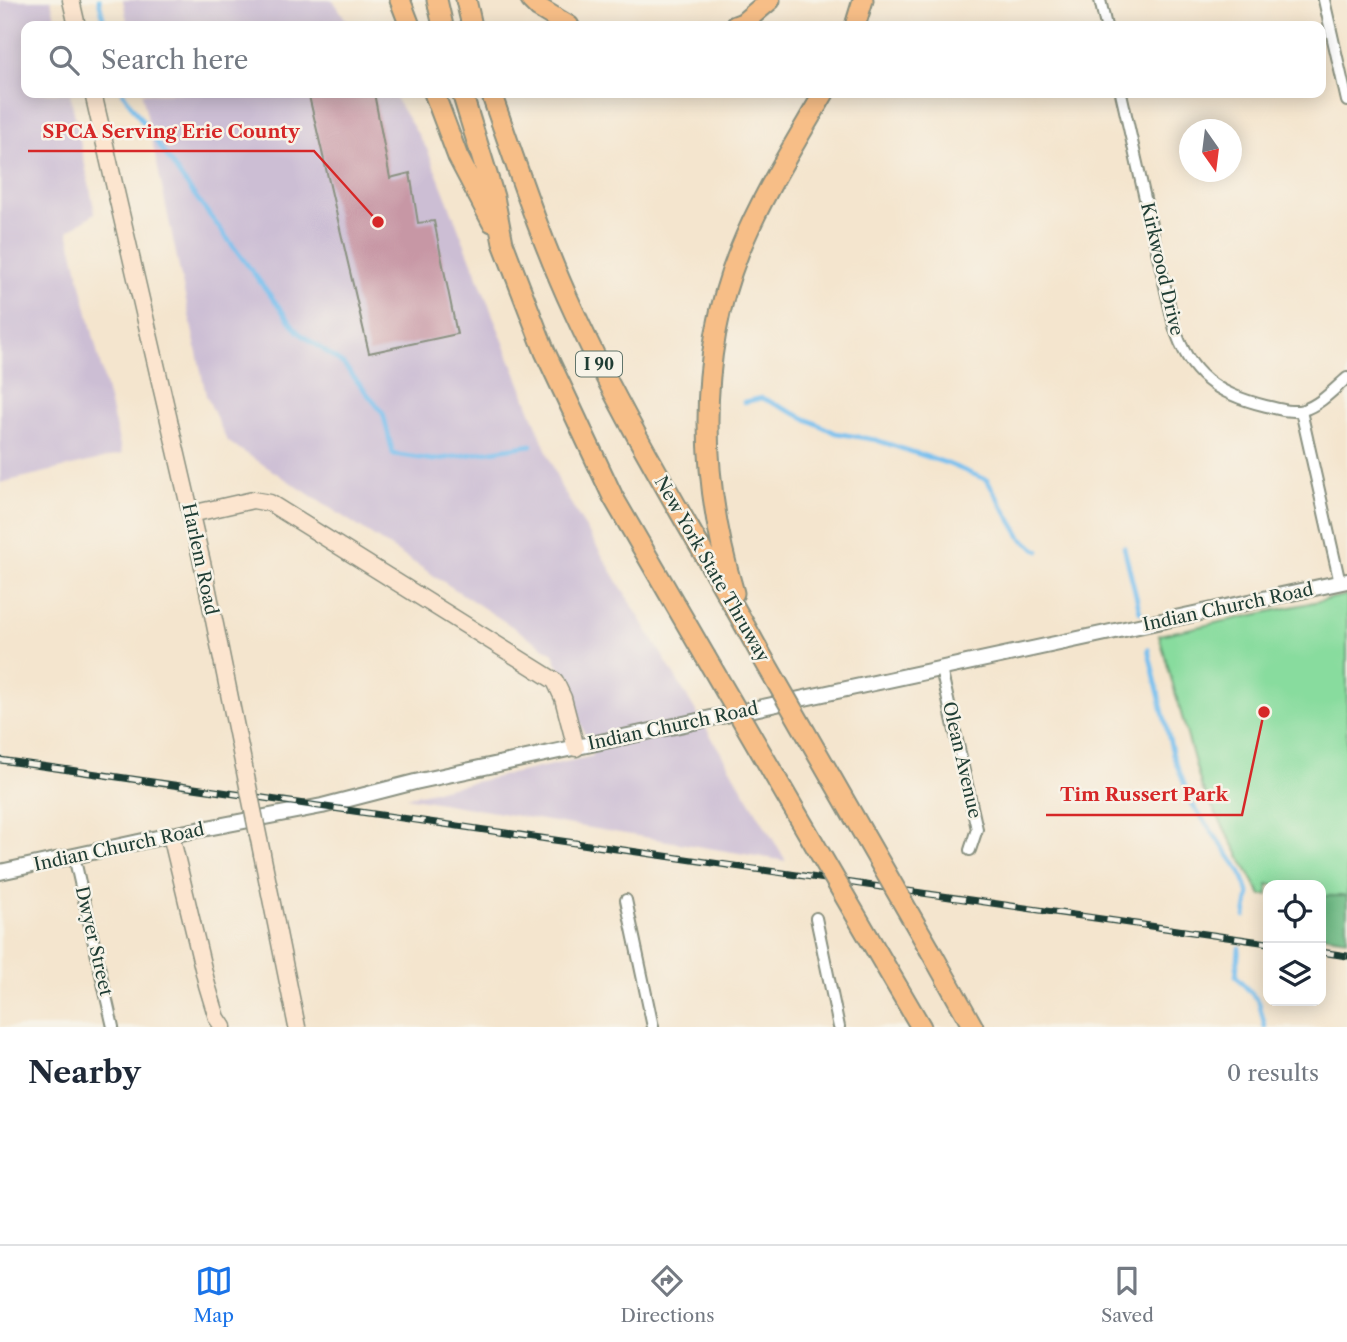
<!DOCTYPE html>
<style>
body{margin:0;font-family:"Libre Caslon Text",serif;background:#f2f2f3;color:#1f2937}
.controls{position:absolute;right:21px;bottom:21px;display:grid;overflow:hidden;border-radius:14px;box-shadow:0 4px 18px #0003}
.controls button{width:63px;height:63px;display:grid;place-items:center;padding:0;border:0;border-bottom:2px solid #e0e1e3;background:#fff;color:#1f2937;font:35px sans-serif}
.compass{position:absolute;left:1179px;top:119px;width:63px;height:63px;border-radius:50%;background:#fff;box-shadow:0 4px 18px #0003;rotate:166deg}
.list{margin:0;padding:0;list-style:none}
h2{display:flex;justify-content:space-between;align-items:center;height:91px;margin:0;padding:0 28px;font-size:30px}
h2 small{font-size:23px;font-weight:400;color:#747a83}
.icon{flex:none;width:38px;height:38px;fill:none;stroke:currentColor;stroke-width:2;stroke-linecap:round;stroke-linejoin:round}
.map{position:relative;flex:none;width:1347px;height:1027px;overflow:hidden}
.search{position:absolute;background:#fff;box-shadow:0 4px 18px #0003;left:21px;right:21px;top:21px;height:77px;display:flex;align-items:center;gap:18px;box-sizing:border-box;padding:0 24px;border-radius:14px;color:#747a83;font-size:26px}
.sheet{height:217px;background:#fff}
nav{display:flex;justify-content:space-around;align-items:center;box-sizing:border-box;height:98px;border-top:2px solid #e0e1e3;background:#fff;font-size:19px;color:#747a83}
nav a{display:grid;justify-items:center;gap:4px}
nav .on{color:#1a73e8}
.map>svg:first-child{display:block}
</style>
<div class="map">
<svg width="1347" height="1027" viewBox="0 0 1347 1027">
<rect width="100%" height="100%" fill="#f7f3e8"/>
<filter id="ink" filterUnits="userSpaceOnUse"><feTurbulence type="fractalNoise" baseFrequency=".0143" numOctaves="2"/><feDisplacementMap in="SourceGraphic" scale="14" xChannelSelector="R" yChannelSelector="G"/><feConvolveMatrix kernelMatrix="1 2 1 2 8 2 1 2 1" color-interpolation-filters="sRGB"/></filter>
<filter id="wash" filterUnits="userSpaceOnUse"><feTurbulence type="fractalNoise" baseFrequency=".00686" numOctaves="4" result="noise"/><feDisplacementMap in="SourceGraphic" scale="28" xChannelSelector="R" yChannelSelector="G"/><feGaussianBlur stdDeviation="1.57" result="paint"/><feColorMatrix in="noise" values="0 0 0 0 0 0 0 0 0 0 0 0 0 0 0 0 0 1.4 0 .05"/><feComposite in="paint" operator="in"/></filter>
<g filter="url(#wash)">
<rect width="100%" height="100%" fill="#f4e5ce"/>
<path fill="#ccbed4" d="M0,0H51L57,26H26V93H70L95,213L68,231L122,454L0,483Z
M123,0H333L350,26H128Z
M142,93H392L427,149L561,487L786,861L406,797L593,756L553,653L227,441L206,395Z"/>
<path fill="#88dc9e" stroke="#548c69" stroke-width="2" d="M1347,595V896H1321V885H1268V895H1261L1202,788L1159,635Z"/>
<path fill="#6ebc85" stroke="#467c5c" stroke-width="2" d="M1321,896H1347V939L1321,935Z"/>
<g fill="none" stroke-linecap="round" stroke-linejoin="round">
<path stroke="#76bfef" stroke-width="4.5" d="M99,0L105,26
M123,93L180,176L298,332L343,364L383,413L393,454L433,460L531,445
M744,402L762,398L836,433L876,440L946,463L987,480L1022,539L1039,551
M1124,547L1140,612
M1148,649L1173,755L1192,804L1241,872L1249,894L1245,916
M1239,948L1236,976L1259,1002L1265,1027"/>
</g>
<g id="blocks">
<path fill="#c797a5" d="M323,93H374L390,178L410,173L418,223L434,221L457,334L369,353L309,96Z"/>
</g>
</g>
<g filter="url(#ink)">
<use href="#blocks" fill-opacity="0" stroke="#8a9181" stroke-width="2"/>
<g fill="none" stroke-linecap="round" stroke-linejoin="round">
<defs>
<path id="minor" d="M1100,0L1106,26
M1324,0L1347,101
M1121,93L1174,326C1189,375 1217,394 1266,406C1279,409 1291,413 1303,410C1320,405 1334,389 1347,378
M1301,411L1340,583
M941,669L977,829L970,850
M74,856L113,1027
M626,900L653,1027
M816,918L839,1027"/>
<path id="tertiary" d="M0,872L171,835L322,806L415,782L1347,581"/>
<path id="secondary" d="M71,0L77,26
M93,93L204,571L243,762
M191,514L253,500L270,503L555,681L563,698L576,748
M171,835L207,985L217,1018L223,1027
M262,854L297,1027"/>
<path id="motorway" d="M400,0L410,26
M437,0L443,26
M466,0L472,26
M531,0L539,8L569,26
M735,26L743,23L770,0
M855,26L863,0
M434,93L458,157L492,222
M462,93L494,197L503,243L545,352L613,497L705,656
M491,93C517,167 541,241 574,312C628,430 698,540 760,653
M734,593C701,483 696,360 739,252C761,197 794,145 824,93
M869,938L921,1027
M930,950L973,1027"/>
</defs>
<use href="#minor" stroke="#8a9181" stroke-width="14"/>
<use href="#tertiary" stroke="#8a9181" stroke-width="18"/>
<use href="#secondary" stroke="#8a9181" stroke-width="19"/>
<use href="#motorway" stroke="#8a9181" stroke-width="23"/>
<use href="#minor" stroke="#fff" stroke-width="10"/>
<use href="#tertiary" stroke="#fff" stroke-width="14"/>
<use href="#secondary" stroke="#fce5cf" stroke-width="16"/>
<use href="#motorway" stroke="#f7be87" stroke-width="19"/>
<defs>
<path id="rail" d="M0,760L1268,943
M1321,952L1347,956"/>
</defs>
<use href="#rail" stroke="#1f3d34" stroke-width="7"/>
<use href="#rail" stroke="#f7f3e8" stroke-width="4.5" stroke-dasharray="13" stroke-linecap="butt"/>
<defs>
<path id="secondary-bridge" d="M243,762L262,854"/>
<path id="motorway-bridge" d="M760,653L930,950
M705,656L869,938"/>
</defs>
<use href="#secondary-bridge" stroke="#8a9181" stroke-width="19" stroke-linecap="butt"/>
<use href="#motorway-bridge" stroke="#8a9181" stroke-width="23" stroke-linecap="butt"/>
<use href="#secondary-bridge" stroke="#fce5cf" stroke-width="16"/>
<use href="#motorway-bridge" stroke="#f7be87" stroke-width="19"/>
</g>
</g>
<g text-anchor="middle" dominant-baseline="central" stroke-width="5" stroke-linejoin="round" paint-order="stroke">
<rect fill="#f7f3e8" stroke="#60746a" stroke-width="2" x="576" y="351.5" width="46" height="25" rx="5"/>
<g font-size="16" font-weight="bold" fill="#1f3d34">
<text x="599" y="364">I 90</text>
</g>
<g font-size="18" fill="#1f3d34" stroke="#f7f3e8">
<text transform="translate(1162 269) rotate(77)">Kirkwood Drive</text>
<text transform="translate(200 559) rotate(78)">Harlem Road</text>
<text transform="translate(712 569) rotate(60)">New York State Thruway</text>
<text transform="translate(1228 607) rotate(-12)">Indian Church Road</text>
<text transform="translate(673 726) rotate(-12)">Indian Church Road</text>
<text transform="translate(962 760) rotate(77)">Olean Avenue</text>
<text transform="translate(119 847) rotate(-12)">Indian Church Road</text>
<text transform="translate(94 941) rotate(77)">Dwyer Street</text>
</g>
</g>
<path fill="none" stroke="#d62828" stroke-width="2.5" d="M378 222L314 151H28M1264 712L1242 815H1046"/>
<g fill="#d62828" stroke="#f7f3e8" stroke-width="2.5">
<circle cx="378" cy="222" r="7"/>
<circle cx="1264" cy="712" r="7"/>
</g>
<g font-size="19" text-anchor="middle" font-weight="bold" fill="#d62828" stroke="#f7f3e8" stroke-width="5" stroke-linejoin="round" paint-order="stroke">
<text x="171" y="138">SPCA Serving Erie County</text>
<text x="1144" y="801">Tim Russert Park</text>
</g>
</svg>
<div class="controls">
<button><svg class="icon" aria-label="locate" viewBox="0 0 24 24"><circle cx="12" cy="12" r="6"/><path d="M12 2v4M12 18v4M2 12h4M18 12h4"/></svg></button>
<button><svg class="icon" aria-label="layers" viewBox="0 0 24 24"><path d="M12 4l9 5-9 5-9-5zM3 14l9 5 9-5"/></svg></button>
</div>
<svg class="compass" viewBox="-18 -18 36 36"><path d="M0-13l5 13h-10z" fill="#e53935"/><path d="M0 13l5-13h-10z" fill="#747a83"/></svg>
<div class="search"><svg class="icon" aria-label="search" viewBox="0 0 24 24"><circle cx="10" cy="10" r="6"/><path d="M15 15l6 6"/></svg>Search here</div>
</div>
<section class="sheet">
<h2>Nearby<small>0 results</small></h2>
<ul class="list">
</ul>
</section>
<nav>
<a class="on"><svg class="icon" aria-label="map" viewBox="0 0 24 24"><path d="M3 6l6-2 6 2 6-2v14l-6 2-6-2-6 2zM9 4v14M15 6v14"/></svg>Map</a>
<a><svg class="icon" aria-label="directions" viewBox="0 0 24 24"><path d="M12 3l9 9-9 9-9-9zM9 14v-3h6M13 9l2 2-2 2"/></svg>Directions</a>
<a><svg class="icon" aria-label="saved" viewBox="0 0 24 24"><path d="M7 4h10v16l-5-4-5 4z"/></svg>Saved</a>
</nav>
